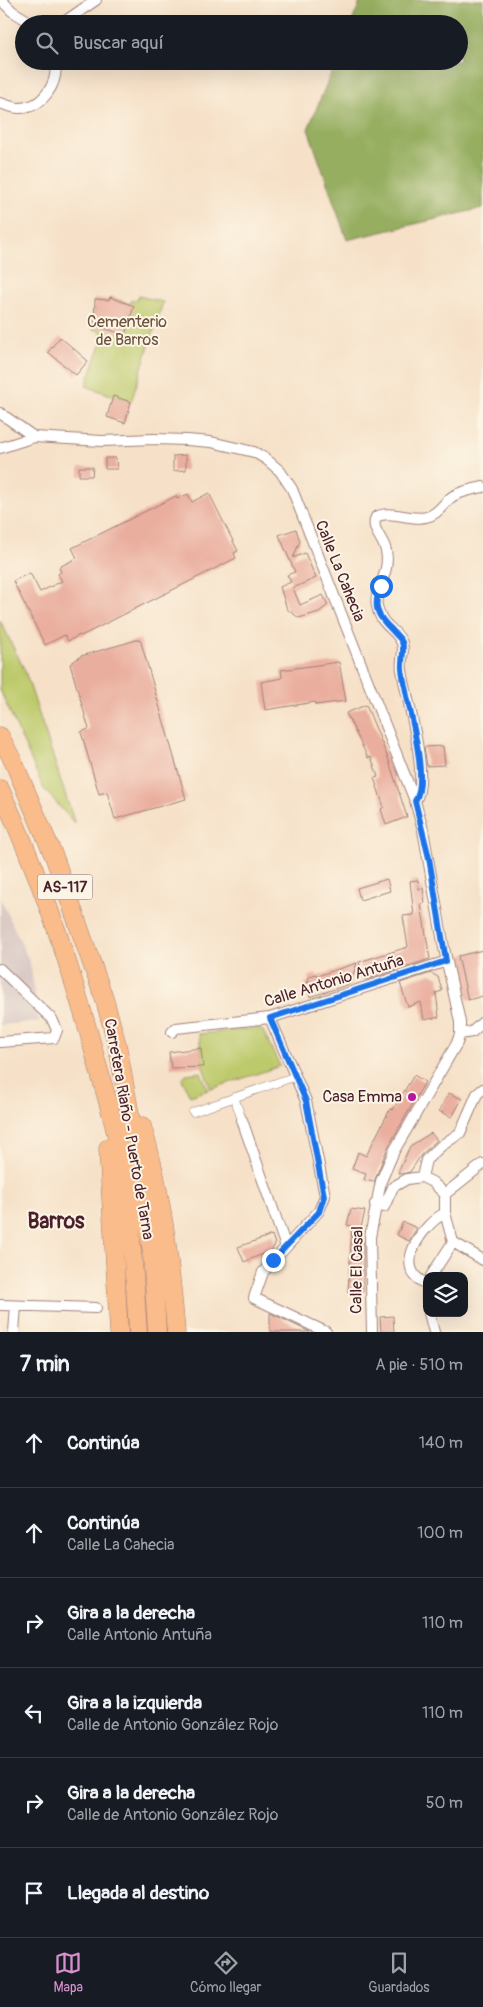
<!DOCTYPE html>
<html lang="es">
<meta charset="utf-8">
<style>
body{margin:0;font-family:Pangolin,sans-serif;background:#242831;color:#f1f3f6}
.controls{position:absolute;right:15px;bottom:15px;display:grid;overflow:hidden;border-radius:10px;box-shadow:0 5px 20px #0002}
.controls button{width:45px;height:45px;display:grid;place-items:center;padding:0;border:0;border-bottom:1px solid #363941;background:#171b24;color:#f1f3f6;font:25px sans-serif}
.stop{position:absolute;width:15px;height:15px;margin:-11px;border:4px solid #1a73e8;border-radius:50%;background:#fff}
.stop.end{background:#1a73e8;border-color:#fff;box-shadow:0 1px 5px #0008}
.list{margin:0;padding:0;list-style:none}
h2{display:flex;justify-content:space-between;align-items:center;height:65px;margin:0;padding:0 20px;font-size:21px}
h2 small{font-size:16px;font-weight:400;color:#9ea1a6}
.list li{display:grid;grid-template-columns:32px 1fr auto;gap:15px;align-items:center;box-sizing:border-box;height:90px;padding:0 20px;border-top:1px solid #363941}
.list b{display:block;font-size:19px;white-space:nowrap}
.list p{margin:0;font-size:16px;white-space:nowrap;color:#9ea1a6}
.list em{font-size:16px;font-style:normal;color:#9ea1a6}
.icon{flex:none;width:28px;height:28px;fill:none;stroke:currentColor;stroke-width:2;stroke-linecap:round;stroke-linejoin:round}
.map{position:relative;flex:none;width:483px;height:1332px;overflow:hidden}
.search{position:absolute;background:#171b24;box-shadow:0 5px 20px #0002;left:15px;right:15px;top:15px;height:55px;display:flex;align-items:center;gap:12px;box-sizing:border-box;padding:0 18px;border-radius:28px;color:#9ea1a6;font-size:19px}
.sheet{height:605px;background:#171b24}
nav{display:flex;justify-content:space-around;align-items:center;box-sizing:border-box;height:70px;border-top:1px solid #363941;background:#171b24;font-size:14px;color:#9ea1a6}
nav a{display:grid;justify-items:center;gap:2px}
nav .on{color:#d690ce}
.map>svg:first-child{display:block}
</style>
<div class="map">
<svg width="483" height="1332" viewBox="0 0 483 1332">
<rect width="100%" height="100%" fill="#fcf5e5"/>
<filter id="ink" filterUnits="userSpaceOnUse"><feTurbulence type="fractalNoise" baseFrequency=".02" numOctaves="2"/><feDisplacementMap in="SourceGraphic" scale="10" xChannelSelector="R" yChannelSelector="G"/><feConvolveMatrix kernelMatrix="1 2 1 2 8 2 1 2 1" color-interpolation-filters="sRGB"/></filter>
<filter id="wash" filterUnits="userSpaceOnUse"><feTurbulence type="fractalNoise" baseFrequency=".0096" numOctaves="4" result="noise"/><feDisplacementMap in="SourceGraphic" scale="20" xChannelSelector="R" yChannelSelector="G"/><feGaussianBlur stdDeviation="1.12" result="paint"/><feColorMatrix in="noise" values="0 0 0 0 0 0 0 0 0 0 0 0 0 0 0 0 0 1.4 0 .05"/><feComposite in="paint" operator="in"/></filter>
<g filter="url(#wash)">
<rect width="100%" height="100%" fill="#f6e1c8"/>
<path fill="#d1bfbe" d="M0,897L30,963L39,1022L0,1025Z"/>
<path fill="#bdca6c" stroke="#84744c" d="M139,296L163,302L131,402L86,386L101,344V330H93L95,299L108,301L110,297L130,304L132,299L136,301Z
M0,620L25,671L75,824L44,789L0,690Z
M258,1028L263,1031L280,1066L211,1089L203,1067L199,1034Z
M201,1072L208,1090L190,1096L182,1079L186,1074Z"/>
<path fill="#96ae60" stroke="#706646" d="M361,0H483V208L347,240L308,129L336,61H459V24H351Z"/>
<g id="blocks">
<path fill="#eaae9e" d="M110,297L134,306L125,335L94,325L95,299L109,300Z
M60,337L88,361L76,375L48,352Z
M113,396L131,402L125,423L107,417Z
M186,455V470L173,471V456Z
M105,458H116L117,469H105Z
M79,467H93L92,476H79Z
M209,493L238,551L234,553L236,558L81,636L80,635L68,641L65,635L45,645L13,581L30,573L40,592L62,581L58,574L61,572L59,567L77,558L72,548L176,496L177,499L188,494L192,502Z
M296,529L300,541L293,558L305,553L316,578L293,588L300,605L323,595L328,605L319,612L299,618L287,609L280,587L291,582L287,575L295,572L279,535Z
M140,639L186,799L115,819L107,792L99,794L81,732L89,729L70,664L81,656Z
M339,662L346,701L316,705L315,702L265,710L261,682L282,678L281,670Z
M366,705L388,758L407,817L386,825L381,809L384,807L374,778L378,777L371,757L368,758L346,713Z
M443,746L445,765L427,766L424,747Z
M387,879L390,891L360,900L357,888Z
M418,880L419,889L423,888L425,903L421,904L430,959L365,980L359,962L408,947L403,916L414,915L410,881Z
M483,950V996L468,1000L458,956Z
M357,963L350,984L310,997L305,983L309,982L308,977L316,974L317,976Z
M431,973L438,977L442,991L436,993L439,1017L424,1020L421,1002L408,1007L400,983Z
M201,1048L203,1067L171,1068L169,1052Z
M414,1075L425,1082L387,1149L374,1182L364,1180L366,1174L352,1169L358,1152L366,1156L390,1109L393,1110Z
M449,1093L462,1099L452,1117L439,1111Z
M431,1133L437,1140L421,1155L410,1172L402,1174L398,1173L410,1146Z
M351,1209L365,1211L358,1240H363V1292H348L352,1226L347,1225Z
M403,1222L417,1228L409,1241L397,1235Z
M272,1235L275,1244L272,1250L244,1262L238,1247Z
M270,1313L310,1332H273L270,1330Z
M393,1316L394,1332H381L380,1317Z"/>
</g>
</g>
<g filter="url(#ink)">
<use href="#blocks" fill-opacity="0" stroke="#a0807a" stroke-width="1"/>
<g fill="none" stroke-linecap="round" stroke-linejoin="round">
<defs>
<path id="pedestrian" d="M234,1097L242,1120
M193,1112L296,1076"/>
<path id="minor" d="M1,0L12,11L33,24
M61,24L96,0
M0,103C6,105 13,108 19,108C43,108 59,83 55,61
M0,413L34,437
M0,448L34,437L102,441L154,439L187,440L211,442L254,452L266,459L280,471L292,489L415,801L423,830L444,948L460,1022V1034L457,1043L394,1151L381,1181L370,1237L372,1332
M415,801C431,778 406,698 402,670C400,661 405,652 402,643C397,629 381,627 377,606C373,591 391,574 386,551C384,539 370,529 376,517C390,509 410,521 426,517C439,514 443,503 453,496C462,491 473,489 483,487
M0,969L52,1019L57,1030L54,1038L0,1042
M270,1018L306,1101L325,1196L319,1211L263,1272L254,1298L326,1332
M172,1032L176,1028L270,1018L447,961
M460,1034L472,1032L483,1022
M242,1120L286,1247
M422,1177L426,1160L441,1146L460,1133L477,1094L483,1089
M445,1194L483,1164
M375,1204L384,1207L393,1187L407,1179L422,1177L432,1182L445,1194V1213L453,1242L483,1260
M431,1276L453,1242
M427,1284C390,1269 423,1224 445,1213
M427,1285V1300
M0,1305L96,1308
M429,1313L434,1332
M14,1332L16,1306"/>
<path id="motorway" d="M0,736L14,763L55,859L104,998L117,1044L135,1141L152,1254L157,1332
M0,789C41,878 73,972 98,1067C105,1093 114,1120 119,1148C130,1208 134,1270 138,1332
M142,1126C163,1193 170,1263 176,1332
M108,1148L119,1332"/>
</defs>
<use href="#pedestrian" stroke="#a0807a" stroke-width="9"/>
<use href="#minor" stroke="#a0807a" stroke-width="12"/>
<use href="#motorway" stroke="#a0807a" stroke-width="19"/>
<use href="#pedestrian" stroke="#fff" stroke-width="8"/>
<use href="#minor" stroke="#fff" stroke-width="10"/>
<use href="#motorway" stroke="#f9bc8a" stroke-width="18"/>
</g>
</g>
<g fill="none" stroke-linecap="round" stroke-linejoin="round" filter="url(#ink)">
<path stroke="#1a73e8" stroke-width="6" d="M273,1260L319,1212L324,1196L306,1101L270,1018L446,961L429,858L415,801C431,778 405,698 402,669C401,660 405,650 402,642C400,638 395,634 392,630C377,616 372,606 381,586"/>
</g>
<circle fill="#b5179e" stroke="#fcf5e5" stroke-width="2" cx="412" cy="1097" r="5"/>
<g text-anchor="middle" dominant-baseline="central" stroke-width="4" stroke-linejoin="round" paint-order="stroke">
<rect fill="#fcf5e5" stroke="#7f5f63" stroke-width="1" x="37.5" y="874.5" width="55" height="25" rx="4"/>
<g font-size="15" font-weight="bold" fill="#4a1f2b">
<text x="65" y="887">AS-117</text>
</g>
<g font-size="16" fill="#6c523e" stroke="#fcf5e5">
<text x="127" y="322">Cementerio<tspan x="127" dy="18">de Barros</tspan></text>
</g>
<g font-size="16" fill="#4a1f2b" stroke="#fcf5e5">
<text transform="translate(340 571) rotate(68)">Calle La Cahecia</text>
<text transform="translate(334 981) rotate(-17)">Calle Antonio Antuña</text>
<text transform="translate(129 1129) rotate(80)">Carretera Riaño - Puerto de Tarna</text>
<text transform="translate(357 1270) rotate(-89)">Calle El Casal</text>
</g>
<g font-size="16" fill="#4a1f2b" stroke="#fcf5e5" text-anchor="end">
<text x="402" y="1097">Casa Emma</text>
</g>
<g font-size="21" font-weight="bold" fill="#4a1f2b" stroke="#fcf5e5">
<text x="56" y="1221">Barros</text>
</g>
</g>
</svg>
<div class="controls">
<button><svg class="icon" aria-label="layers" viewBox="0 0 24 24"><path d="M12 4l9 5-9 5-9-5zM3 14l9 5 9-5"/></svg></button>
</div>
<div class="stop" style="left:381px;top:586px"></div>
<div class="stop end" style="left:273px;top:1260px"></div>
<div class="search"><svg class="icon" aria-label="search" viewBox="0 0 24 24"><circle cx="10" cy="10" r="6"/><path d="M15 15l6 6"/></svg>Buscar aquí</div>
</div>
<section class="sheet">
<h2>7 min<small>A pie · 510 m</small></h2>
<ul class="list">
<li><svg class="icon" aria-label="ahead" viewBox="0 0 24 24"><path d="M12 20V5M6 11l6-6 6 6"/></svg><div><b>Continúa</b></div><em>140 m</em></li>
<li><svg class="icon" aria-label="ahead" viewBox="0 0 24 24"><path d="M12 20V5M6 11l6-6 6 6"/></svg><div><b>Continúa</b><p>Calle La Cahecia</p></div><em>100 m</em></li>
<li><svg class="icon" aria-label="right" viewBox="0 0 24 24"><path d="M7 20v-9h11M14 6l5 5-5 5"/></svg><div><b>Gira a la derecha</b><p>Calle Antonio Antuña</p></div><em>110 m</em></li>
<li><svg class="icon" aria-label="left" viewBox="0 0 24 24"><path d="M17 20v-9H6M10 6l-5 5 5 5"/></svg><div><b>Gira a la izquierda</b><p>Calle de Antonio González Rojo</p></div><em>110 m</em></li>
<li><svg class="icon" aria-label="right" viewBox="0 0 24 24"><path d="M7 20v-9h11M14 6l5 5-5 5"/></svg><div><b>Gira a la derecha</b><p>Calle de Antonio González Rojo</p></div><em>50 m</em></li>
<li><svg class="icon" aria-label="arrive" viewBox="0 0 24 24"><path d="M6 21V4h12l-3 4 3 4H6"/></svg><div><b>Llegada al destino</b></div></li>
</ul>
</section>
<nav>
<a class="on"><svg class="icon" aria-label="map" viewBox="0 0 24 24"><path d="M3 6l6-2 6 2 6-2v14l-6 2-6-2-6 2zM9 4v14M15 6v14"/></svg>Mapa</a>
<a><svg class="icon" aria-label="directions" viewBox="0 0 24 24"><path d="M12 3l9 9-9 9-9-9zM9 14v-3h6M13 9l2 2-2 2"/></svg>Cómo llegar</a>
<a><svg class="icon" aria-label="saved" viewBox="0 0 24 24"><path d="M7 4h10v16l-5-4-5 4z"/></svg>Guardados</a>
</nav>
